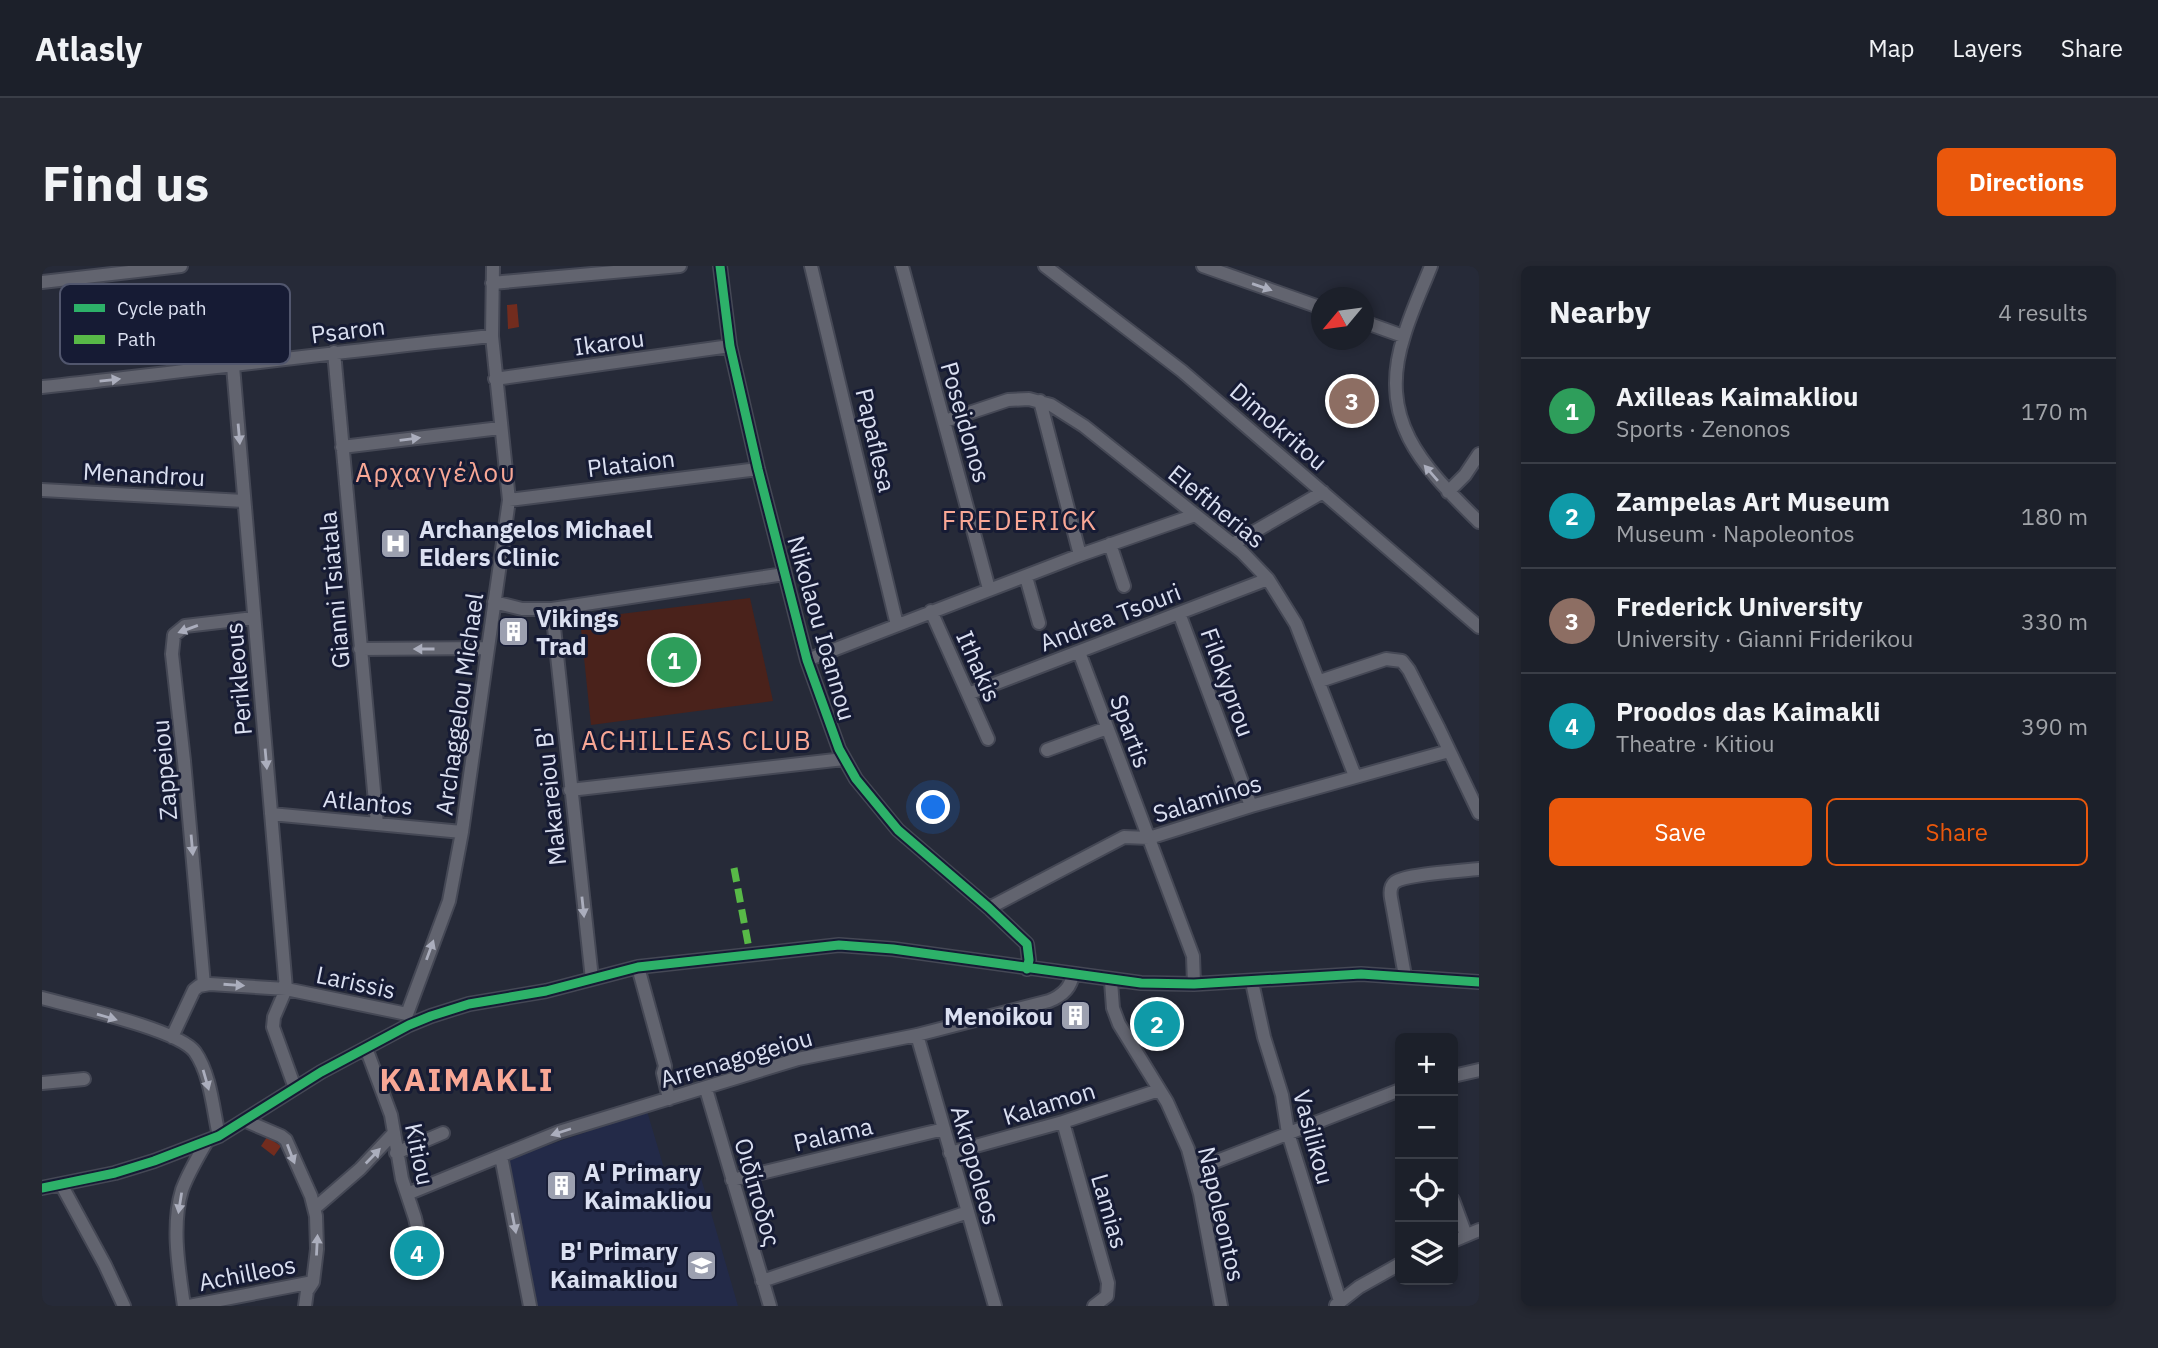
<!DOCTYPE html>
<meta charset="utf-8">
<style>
body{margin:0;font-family:"IBM Plex Sans",sans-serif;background:#252832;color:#f1f3f6}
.controls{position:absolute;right:21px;bottom:21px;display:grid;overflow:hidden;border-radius:10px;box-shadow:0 4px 10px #0003}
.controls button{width:63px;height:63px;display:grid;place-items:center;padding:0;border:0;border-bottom:2px solid #3a3e47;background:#1c202a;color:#f1f3f6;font:35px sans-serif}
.compass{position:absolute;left:1269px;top:21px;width:63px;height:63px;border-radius:50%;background:#1c202a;box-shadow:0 4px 10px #0003;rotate:241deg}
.you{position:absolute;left:892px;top:542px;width:24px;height:24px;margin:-18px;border:5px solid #fff;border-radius:50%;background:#1a73e8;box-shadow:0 0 0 10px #1a73e833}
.badge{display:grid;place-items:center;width:46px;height:46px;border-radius:50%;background:#ea580c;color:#fff;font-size:23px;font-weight:700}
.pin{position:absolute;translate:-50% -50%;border:4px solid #fff;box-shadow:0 2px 7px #0006}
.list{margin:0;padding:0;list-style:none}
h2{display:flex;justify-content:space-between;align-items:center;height:91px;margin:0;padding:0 28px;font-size:30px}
h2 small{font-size:23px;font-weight:400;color:#a0a3a8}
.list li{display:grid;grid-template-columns:46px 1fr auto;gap:21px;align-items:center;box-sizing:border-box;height:105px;padding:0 28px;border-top:2px solid #3a3e47}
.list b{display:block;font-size:26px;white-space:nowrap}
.list p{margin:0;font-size:23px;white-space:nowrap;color:#a0a3a8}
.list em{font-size:23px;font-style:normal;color:#a0a3a8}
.actions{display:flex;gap:14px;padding:21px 28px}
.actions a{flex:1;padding:16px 0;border:2px solid #ea580c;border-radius:10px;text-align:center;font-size:24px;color:#ea580c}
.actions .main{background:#ea580c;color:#fff}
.icon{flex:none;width:38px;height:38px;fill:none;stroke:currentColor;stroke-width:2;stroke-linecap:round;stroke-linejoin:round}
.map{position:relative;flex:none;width:1437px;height:1040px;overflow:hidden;border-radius:10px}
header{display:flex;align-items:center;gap:42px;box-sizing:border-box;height:98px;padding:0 35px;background:#1c202a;border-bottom:2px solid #3a3e47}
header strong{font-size:33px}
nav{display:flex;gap:38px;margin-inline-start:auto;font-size:24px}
.intro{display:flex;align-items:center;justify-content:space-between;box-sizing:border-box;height:168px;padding:0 42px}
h1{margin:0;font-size:49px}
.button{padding:18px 32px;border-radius:10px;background:#ea580c;color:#fff;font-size:24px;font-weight:700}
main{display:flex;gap:42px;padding:0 42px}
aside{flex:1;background:#1c202a;border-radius:10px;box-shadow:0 4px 10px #0003}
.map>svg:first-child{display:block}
</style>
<header>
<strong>Atlasly</strong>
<nav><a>Map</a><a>Layers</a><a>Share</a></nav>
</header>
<div class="intro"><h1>Find us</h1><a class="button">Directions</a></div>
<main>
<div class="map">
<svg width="1437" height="1040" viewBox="0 0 1437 1040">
<rect width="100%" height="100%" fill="#262a38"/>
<path fill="#232a48" d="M605,845L627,919L659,912L696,1040H495L466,893Z"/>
<path fill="#4a221b" d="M708,332L731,435L549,459L538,353Z"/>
<path fill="#722c1e" d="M475,38L477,61L466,63L465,39Z
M225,871L239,880L232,890L219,880Z"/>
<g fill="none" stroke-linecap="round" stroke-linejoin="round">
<defs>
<path id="minor" d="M678,0L688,80L716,203L765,394L797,483L814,513L856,564L947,642L985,678L987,694L985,703
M769,0L855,359
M860,0L947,323
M1003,0L1140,105L1437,361
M1161,0L1280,42
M1389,0C1380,23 1369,46 1362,70C1334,156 1382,201 1437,256
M0,16L139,0
M450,17L638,0
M1322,56L1361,70
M292,86L335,558
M191,100L244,723L232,751L231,761L253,822
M453,113L688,80
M0,121C150,105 300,85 450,70
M998,135L1038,289
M903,155L966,134L987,133L1009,139L1042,160L1200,286L1226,313L1254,358L1313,510
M300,181L458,162
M0,224L202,235
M1406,226L1423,209L1437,188
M467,234L716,203
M1068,278L1082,320
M1191,278L1281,226
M984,311L997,357
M452,336L480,343H510L742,308
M510,343L550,713
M889,345L946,473
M1137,347L1209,540
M318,383L446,382
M1037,386L1151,690L1152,718
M765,394L1038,289L1153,249
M1278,415L1344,393L1360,395L1367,404L1397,463L1437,547
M926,428L1226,313
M1005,484L1065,462
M528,524L802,493
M229,548L420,566
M947,642L1082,571L1107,572L1209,540L1407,485
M596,701L623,800L621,807L627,833
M1363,710L1349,632C1348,626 1348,620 1353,616C1364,608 1421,605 1437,603
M1069,715L1071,742L1077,758L1125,836L1146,883L1158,928L1179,1040
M1210,716L1222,771L1240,829L1246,867L1298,1035
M162,719L142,495L130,388L132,369L143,360L212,352
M0,732C32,741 136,763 153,786C169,809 171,844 177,870
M365,748L407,635L420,566L467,234L450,70L451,0
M875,769L953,1040
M130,771L152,724L157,720L168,718L244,723L365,748
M324,782L349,849L360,913L373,952L384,1000L379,1002
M1411,810L1437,804
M0,817L42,813
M664,823L728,1040
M204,855L239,870L244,874L269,930L274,950L275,983L271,1016L265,1025L263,1040
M1021,856L1066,1017L1065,1030L1052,1040
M354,887L401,867
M908,887L1021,856L1117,824
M459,890L488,1040
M1152,904L1358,824
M690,914L902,863
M19,918L63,999L82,1040
M0,922L73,907L112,895L177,870L279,806L367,759L389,750L427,738L504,725L596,701L797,679L851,683L1099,717L1152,718L1319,708L1437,716
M365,928L517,866L756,793L875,769L1007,735C1020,730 1029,722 1031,708
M1411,934L1424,969
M273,942L318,903L350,869
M1411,975L1437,964
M720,1015L926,946
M1294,1039L1317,1021L1358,998
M142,1040C137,1004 129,960 140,924C146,907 156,891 165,875
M147,1040L271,1016"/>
</defs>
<use href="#minor" stroke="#454855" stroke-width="16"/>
<use href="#minor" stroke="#62646f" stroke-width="12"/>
<path stroke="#58b947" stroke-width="7" stroke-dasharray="14 7" stroke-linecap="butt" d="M692,602L708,688"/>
<defs>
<path id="cycleway" d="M678,0L688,80L716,203L765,394L797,483L814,513L856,564L947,642L985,678L987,694L985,703
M0,922L73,907L112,895L177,870L279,806L367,759L389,750L427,738L504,725L596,701L797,679L851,683L1099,717L1152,718L1319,708L1437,716"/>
</defs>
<use href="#cycleway" stroke="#161b34" stroke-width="13"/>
<use href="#cycleway" stroke="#2db169" stroke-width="9"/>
</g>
<defs><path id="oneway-solid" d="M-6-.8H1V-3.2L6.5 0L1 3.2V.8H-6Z" transform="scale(1.75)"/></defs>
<g fill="#abaebd">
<use href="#oneway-solid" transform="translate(1220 21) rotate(19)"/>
<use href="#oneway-solid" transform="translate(68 114) rotate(-6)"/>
<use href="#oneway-solid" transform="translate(197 168) rotate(85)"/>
<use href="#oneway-solid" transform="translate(368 173) rotate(-7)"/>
<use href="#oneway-solid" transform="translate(1389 207) rotate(-131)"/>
<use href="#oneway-solid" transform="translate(146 363) rotate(160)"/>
<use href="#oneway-solid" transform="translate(382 383) rotate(180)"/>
<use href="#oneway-solid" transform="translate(224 493) rotate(85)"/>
<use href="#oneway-solid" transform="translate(150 579) rotate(85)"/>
<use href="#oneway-solid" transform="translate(541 641) rotate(84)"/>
<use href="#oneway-solid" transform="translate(388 684) rotate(-70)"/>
<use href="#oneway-solid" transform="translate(192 719) rotate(4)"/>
<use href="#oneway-solid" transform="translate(65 751) rotate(16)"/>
<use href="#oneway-solid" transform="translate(164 814) rotate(74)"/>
<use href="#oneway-solid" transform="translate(519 866) rotate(162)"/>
<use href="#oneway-solid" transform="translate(249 888) rotate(69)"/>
<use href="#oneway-solid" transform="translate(331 890) rotate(-46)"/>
<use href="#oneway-solid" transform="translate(138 937) rotate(99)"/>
<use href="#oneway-solid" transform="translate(472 957) rotate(79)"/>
<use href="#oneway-solid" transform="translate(275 979) rotate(-87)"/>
</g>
<defs>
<symbol id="hospital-square" viewBox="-11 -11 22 22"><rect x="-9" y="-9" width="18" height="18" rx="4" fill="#9ca0b0" stroke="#161b34"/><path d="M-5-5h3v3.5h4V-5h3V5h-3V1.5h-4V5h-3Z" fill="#fff"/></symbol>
<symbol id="building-square" viewBox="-11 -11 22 22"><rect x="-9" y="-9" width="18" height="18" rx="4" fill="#9ca0b0" stroke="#161b34"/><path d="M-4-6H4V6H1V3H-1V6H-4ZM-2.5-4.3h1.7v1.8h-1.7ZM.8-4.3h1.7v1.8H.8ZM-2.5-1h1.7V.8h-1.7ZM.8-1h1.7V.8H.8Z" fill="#fff"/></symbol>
<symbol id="school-square" viewBox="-11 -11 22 22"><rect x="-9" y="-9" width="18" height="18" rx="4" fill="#9ca0b0" stroke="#161b34"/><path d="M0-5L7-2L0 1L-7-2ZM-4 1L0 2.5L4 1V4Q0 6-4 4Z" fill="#fff"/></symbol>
</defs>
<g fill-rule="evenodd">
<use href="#hospital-square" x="336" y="260" width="35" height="35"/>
<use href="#building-square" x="454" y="348" width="35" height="35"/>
<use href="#building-square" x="1016" y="732" width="35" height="35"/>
<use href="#building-square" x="502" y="902" width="35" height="35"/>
<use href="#school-square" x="642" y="982" width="35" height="35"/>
</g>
<g text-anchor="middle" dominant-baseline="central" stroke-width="6" stroke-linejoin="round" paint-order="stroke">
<g font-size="24" fill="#dbe0f1" stroke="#161b34">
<text transform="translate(306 64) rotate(-7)">Psaron</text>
<text transform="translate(567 76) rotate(-8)">Ikarou</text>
<text transform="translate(924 156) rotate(74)">Poseidonos</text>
<text transform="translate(1237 160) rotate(41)">Dimokritou</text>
<text transform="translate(834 174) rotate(77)">Papaflesa</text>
<text transform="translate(589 197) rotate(-7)">Plataion</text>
<text transform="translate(102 208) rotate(3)">Menandrou</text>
<text transform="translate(1175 240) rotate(39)">Eleftherias</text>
<text transform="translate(292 324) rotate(-95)">Gianni Tsiatala</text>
<text transform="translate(1068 351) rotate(-21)">Andrea Tsouri</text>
<text transform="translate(780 362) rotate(74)">Nikolaou Ioannou</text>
<text transform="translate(937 400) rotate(66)">Ithakis</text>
<text transform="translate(196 413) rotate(-95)">Perikleous</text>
<text transform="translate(1186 416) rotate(70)">Filokyprou</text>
<text transform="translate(417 438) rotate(-82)">Archaggelou Michael</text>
<text transform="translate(1089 465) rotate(70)">Spartis</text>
<text transform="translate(122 504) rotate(-95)">Zappeiou</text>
<text transform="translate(508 530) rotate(-96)">Makareiou B'</text>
<text transform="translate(1165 532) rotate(-17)">Salaminos</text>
<text transform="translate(326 536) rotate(5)">Atlantos</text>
<text transform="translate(314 716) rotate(12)">Larissis</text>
<text transform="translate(694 792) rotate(-16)">Arrenagogeiou</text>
<text transform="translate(1007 837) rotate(-17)">Kalamon</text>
<text transform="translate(791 868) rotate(-13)">Palama</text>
<text transform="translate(1272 871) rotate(75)">Vasilikou</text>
<text transform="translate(378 888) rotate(78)">Kitiou</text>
<text transform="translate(934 899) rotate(74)">Akropoleos</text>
<text transform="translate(716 926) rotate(74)">Οιδίποδος</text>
<text transform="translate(1068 945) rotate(74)">Lamias</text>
<text transform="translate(1180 948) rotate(77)">Napoleontos</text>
<text transform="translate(205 1007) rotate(-11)">Achilleos</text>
</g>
<g font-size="24" font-weight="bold" fill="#dbe0f1" stroke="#161b34" text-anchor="start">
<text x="377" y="263">Archangelos Michael<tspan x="377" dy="28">Elders Clinic</tspan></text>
<text x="494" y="352">Vikings<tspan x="494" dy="28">Trad</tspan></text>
<text x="1011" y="750" text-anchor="end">Menoikou</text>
<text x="542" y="906">A' Primary<tspan x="542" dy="28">Kaimakliou</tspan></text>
<text x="636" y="985" text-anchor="end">B' Primary<tspan x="636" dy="28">Kaimakliou</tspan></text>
</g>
<g font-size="26" letter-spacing="2" fill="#f8a795" stroke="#161b34">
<text x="394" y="206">Αρχαγγέλου</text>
<text x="978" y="254">FREDERICK</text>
<text x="655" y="474">ACHILLEAS CLUB</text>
</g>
<g font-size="32" font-weight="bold" letter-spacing="2" fill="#f8a795" stroke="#161b34">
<text x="425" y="813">KAIMAKLI</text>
</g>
</g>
<rect x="18" y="18" width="230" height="80" rx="10" fill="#161b34" stroke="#51566d" stroke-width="2"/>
<rect x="32" y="38" width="31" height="8" fill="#2db169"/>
<rect x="32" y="69" width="31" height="9" fill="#58b947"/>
<g font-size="19" fill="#dbe0f1">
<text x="75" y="49">Cycle path</text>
<text x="75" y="80">Path</text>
</g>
</svg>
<div class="controls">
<button>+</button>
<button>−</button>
<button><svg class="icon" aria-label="locate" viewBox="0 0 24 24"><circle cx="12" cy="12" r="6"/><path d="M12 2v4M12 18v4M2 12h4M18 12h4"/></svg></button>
<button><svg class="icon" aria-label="layers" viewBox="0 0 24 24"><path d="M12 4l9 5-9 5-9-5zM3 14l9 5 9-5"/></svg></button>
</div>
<svg class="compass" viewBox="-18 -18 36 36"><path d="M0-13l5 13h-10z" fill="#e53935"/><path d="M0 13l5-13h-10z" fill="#a0a3a8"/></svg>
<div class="you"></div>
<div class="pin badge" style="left:632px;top:394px;background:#2e9e5b">1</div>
<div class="pin badge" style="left:1115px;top:758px;background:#0f9aa8">2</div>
<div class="pin badge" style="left:1310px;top:135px;background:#8d6e63">3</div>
<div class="pin badge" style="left:375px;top:987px;background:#0f9aa8">4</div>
</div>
<aside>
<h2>Nearby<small>4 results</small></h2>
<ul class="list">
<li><span class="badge" style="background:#2e9e5b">1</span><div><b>Axilleas Kaimakliou</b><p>Sports · Zenonos</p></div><em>170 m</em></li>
<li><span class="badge" style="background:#0f9aa8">2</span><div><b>Zampelas Art Museum</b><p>Museum · Napoleontos</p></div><em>180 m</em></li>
<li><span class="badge" style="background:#8d6e63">3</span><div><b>Frederick University</b><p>University · Gianni Friderikou</p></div><em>330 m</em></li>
<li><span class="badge" style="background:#0f9aa8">4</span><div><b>Proodos das Kaimakli</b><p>Theatre · Kitiou</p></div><em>390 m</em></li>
</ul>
<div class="actions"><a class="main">Save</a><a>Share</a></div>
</aside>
</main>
